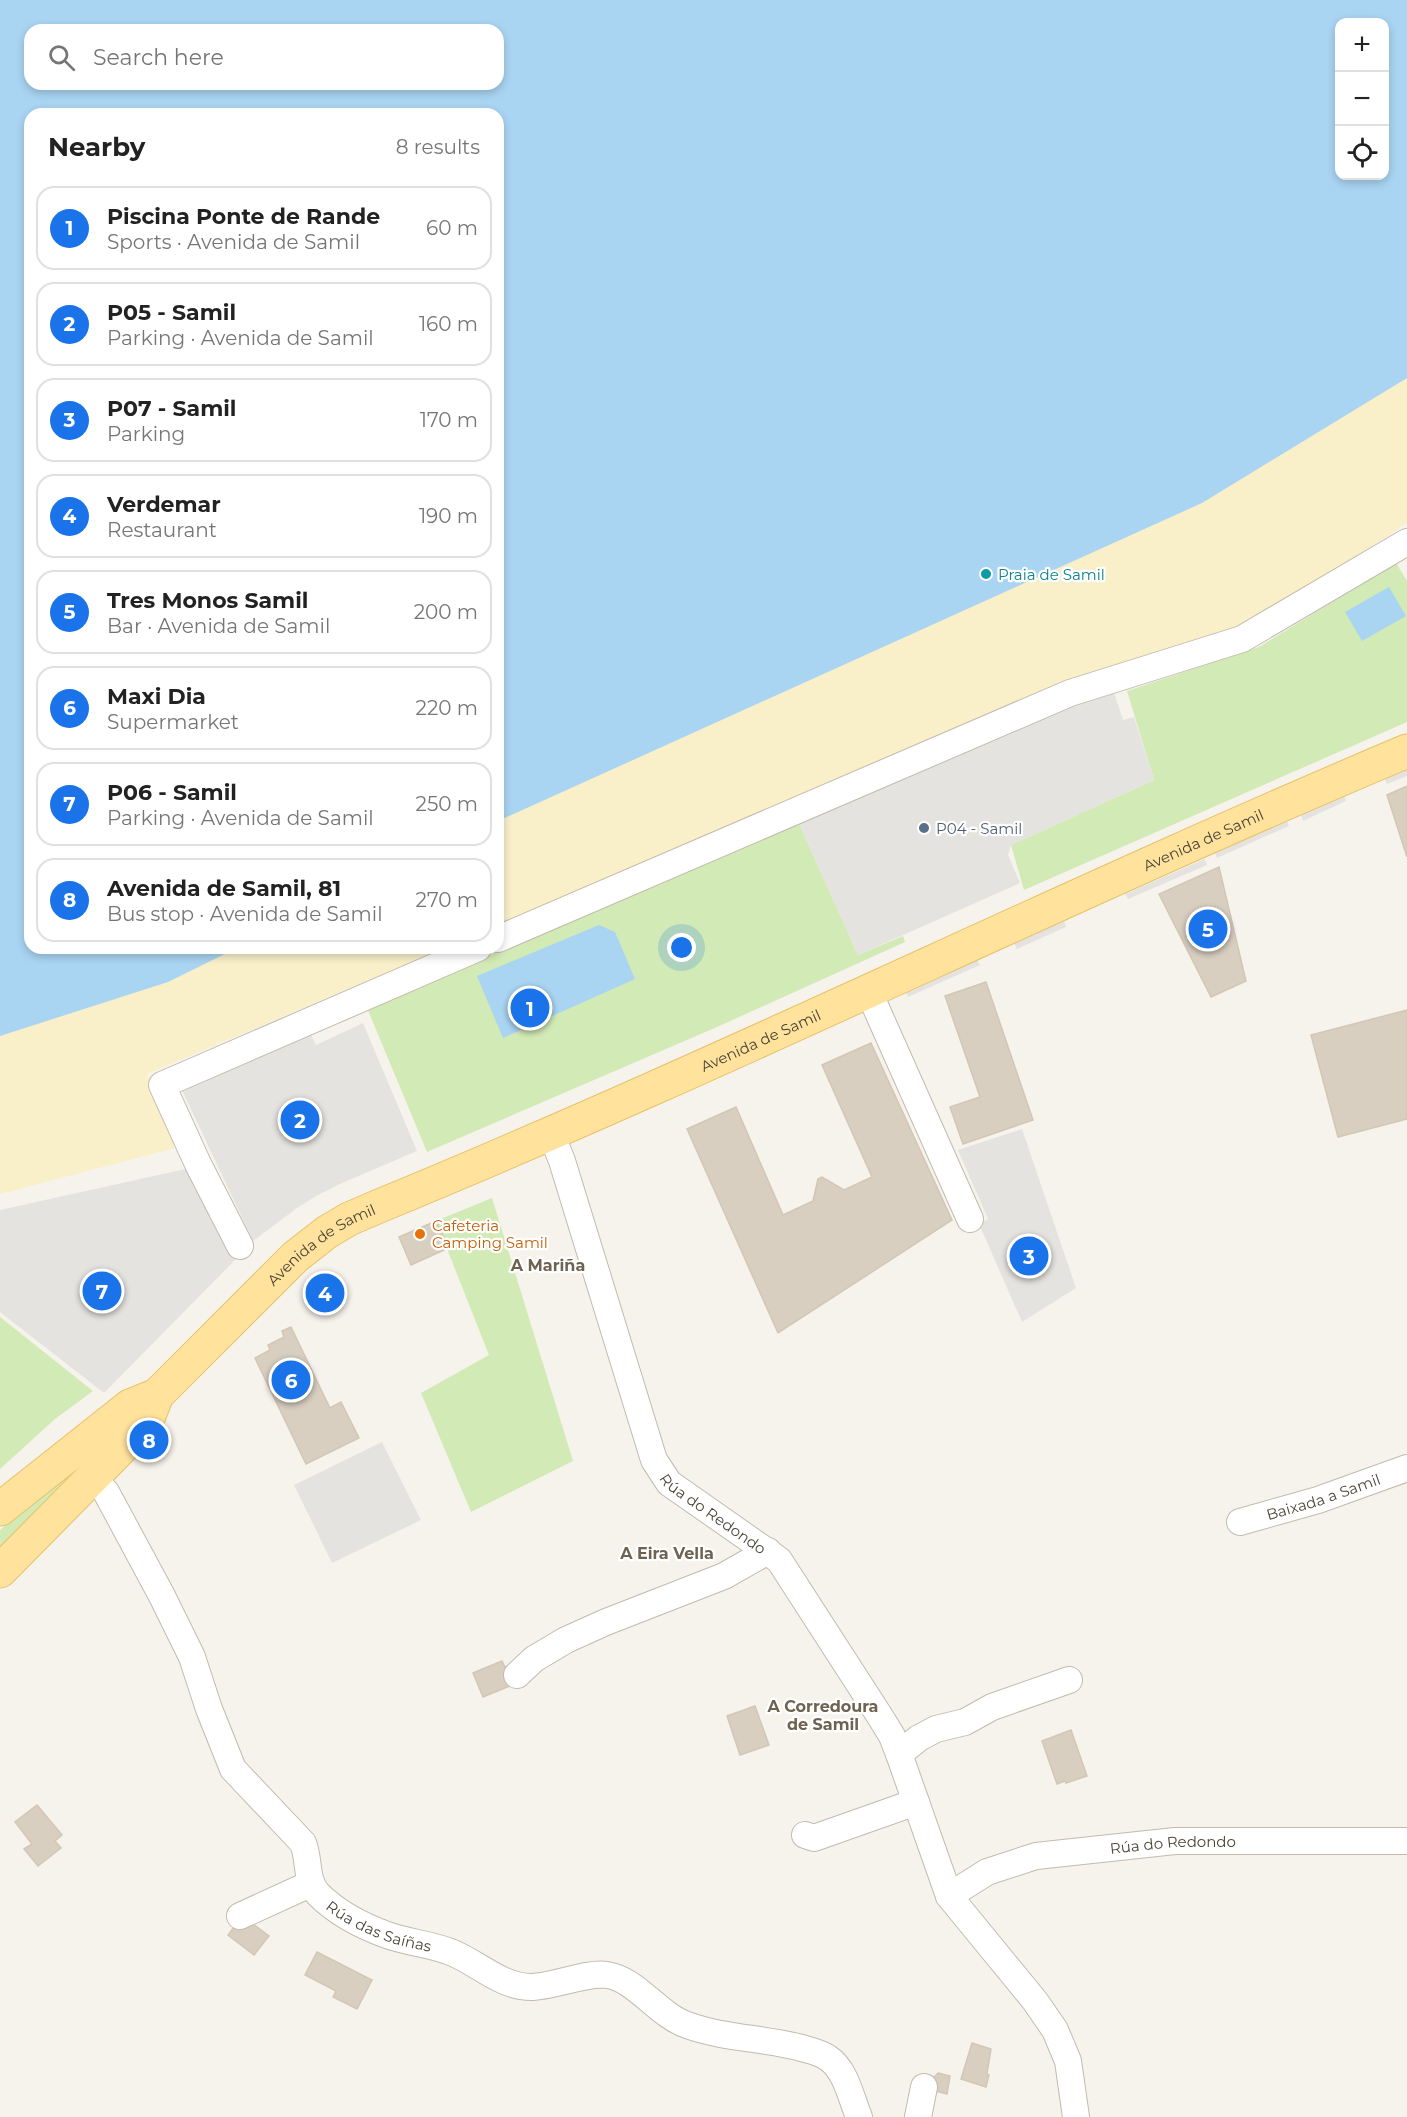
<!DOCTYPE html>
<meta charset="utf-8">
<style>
body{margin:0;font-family:Montserrat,sans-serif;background:#f2f2f2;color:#222}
.controls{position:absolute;right:18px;top:18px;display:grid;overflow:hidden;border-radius:12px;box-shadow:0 3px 9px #0003}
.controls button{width:54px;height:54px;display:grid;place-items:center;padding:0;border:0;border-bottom:2px solid #e0e0e0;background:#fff;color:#222;font:30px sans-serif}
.you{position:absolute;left:682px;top:948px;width:21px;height:21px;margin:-15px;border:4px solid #fff;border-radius:50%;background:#1a73e8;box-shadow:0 0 0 9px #1a73e833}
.badge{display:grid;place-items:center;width:39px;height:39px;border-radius:50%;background:#1a73e8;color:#fff;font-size:20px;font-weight:700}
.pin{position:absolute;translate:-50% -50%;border:3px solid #fff;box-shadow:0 2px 6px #0006}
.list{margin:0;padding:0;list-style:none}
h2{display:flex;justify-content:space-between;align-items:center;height:78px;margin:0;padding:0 24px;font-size:26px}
h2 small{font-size:20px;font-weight:400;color:#767676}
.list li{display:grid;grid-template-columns:39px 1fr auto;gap:18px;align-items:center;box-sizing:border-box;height:84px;margin:0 12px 12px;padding:0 12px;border:2px solid #e0e0e0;border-radius:18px}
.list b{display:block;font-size:22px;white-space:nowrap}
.list p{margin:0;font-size:20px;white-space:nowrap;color:#767676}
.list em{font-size:20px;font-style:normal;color:#767676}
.icon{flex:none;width:33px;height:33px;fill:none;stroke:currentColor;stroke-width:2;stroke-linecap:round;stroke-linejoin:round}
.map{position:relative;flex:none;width:1407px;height:2117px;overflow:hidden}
.search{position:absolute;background:#fff;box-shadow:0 3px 9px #0003;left:24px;top:24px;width:480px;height:66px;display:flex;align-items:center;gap:15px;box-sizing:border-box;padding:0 21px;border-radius:18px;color:#767676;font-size:22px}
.panel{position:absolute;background:#fff;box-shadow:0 3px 9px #0003;left:24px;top:108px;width:480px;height:846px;border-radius:18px}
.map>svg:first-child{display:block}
</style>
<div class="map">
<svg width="1407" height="2117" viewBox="0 0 1407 2117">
<rect width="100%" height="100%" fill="#f6f3ec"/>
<path fill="#d2eab5" d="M1396,563L1407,581V722L1024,890L1011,845L1154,780L1127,691L1259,647Z
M798,821L858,955L903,936L905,942L717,1027L427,1152L367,1008Z
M492,1198L573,1461L471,1512L421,1393L489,1355L436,1221Z
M0,1317L93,1391L55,1419L0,1469Z
M103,1441L0,1557V1530L30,1502Z"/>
<path fill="#f9efc9" d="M1407,247V523L1249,626L1063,684L498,925V626Z
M0,801L30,948H444L147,1074L175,1148L0,1194Z"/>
<path fill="#e5e3e0" d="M1112,687L1123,720L1134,717L1154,780L1011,845L1008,855L1020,883L858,955L798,821Z
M1407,769V776L1387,784L1384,778Z
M1344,795L1346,801L1303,821L1301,815Z
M1287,821L1289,826L1217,858L1215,853Z
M1205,859L1207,865L1128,899L1125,894Z
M1064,921L1066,927L1017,949L1014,943Z
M977,960L980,965L908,997L906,992Z
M363,1023L417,1151L342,1183L318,1195L297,1208L253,1241L181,1088L310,1033L316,1045Z
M1022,1129L1076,1288L1022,1322L979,1224L988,1219L958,1150Z
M190,1168L237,1258L104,1393L0,1312V1210Z
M382,1442L421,1520L332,1563L294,1485Z"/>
<path fill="#a9d4f2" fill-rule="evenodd" d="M0,0H1407V378L1202,503L498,821V114H30V948H237L168,982L0,1036ZM1340,22H1384V176H1340ZM30,30H498V84H30Z
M1389,587L1406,616L1362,641L1345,612Z
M599,925L615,932L635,979L503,1038L477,976Z"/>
<path fill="#d8cfc1" stroke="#d3c7b4" stroke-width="1.5" d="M1407,786V857L1387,795Z
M1219,867L1246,981L1211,997L1159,894Z
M986,982L1033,1120L963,1144L950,1107L980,1097L945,996Z
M1407,1010V1119L1338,1137L1311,1035Z
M871,1043L952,1220L778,1333L687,1129L736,1107L783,1215L813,1201L818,1179L822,1177L844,1190L872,1177L822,1065Z
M436,1221L449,1248L411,1265L399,1237Z
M291,1327L330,1408L341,1402L359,1438L306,1464L255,1358L270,1350L268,1345L284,1337L282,1331Z
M502,1661L505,1667L508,1666L512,1675V1685L483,1697L473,1673Z
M755,1706L769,1745L740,1755L727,1716Z
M1071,1730L1087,1776L1066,1783L1065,1781L1057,1784L1042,1741Z
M37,1805L62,1835L55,1841L61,1848L38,1866L24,1849L32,1844L15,1822Z
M242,1916L269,1936L254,1955L228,1935Z
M317,1952L372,1980L357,2009L333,1997L336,1991L305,1975Z
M972,2043L991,2049L987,2074L989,2075L986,2087L961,2079Z
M938,2073L950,2076L947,2094L928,2089L929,2082Z"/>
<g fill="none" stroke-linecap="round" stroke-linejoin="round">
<defs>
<g id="minor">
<path d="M498,939L1070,693L1242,639L1407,542"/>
<path d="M868,990L970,1219"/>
<path id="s1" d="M551,1133L562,1161L654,1460L669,1483L779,1560L881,1718L892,1736L899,1754L949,1896L1035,2001L1055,2030L1068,2061L1076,2117"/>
<path d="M240,1246L198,1164L162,1085L478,948"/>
<path id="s2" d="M92,1477L106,1492L162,1596L192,1657L209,1709L233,1769L303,1843C310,1860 305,1880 318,1894C337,1913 362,1926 387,1935C409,1943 432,1944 453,1953C479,1964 502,1987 531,1987C553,1987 586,1972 607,1975C636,1979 658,2015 687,2025C723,2038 762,2038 798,2047C808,2050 820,2052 828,2058C846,2070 851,2098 859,2117"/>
<path id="s3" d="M1240,1522L1318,1500L1407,1468"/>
<path d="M517,1675L534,1659L566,1640L606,1622L724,1576L768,1551"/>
<path d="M899,1754L919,1738L936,1729L965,1722L992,1707L1069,1680"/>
<path d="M805,1835L814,1838L916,1802"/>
<path id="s4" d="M949,1896L987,1872L1036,1856L1175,1841H1407"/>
<path d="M240,1916L310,1884"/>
<path d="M918,2117L924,2087"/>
</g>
<g id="major">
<path d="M0,1509L130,1406L157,1395"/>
<path id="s5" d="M0,1571L146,1423L157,1395L295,1257L327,1232L349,1219L384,1204C729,1062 1063,896 1407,751"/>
</g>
</defs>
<use href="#minor" stroke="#c2bbae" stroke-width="28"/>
<use href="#major" stroke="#e6c16a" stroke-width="35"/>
<use href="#minor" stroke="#fff" stroke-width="26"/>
<use href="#major" stroke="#ffe39c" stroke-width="33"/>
</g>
<circle fill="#0f9aa8" stroke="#fff" stroke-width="2" cx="986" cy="574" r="6"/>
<circle fill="#5c6f8a" stroke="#fff" stroke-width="2" cx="924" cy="828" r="6"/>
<circle fill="#e8710a" stroke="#fff" stroke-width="2" cx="420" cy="1234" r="6"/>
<g text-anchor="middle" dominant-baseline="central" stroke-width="4.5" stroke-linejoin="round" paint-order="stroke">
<g font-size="15" fill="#0d838f" stroke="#fff" text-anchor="start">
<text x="998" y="574">Praia de Samil</text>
</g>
<g font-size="15" fill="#4e5e75" stroke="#fff" text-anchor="start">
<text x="936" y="828">P04 - Samil</text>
</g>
<g font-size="15" fill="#4b4439" stroke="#fff">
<text stroke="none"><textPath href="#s5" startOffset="1434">Avenida de Samil</textPath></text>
<text stroke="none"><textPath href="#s5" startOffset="948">Avenida de Samil</textPath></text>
<text stroke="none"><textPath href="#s5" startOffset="462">Avenida de Samil</textPath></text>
<text stroke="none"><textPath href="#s3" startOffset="87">Baixada a Samil</textPath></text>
<text stroke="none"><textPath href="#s1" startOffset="424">Rúa do Redondo</textPath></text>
<text stroke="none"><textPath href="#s4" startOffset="234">Rúa do Redondo</textPath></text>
<text stroke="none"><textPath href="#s2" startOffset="552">Rúa das Saíñas</textPath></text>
</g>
<g font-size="15" fill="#c56008" stroke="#fff" text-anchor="start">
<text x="432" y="1225">Cafeteria<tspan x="432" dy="17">Camping Samil</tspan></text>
</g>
<g font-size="16" font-weight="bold" fill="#6e6250" stroke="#fff">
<text x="548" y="1265">A Mariña</text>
<text x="667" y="1553">A Eira Vella</text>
<text x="823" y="1706">A Corredoura<tspan x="823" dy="18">de Samil</tspan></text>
</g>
</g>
</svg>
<div class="controls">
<button>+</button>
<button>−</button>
<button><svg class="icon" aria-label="locate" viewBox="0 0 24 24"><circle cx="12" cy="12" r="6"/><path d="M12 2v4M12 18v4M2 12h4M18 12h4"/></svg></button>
</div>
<div class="you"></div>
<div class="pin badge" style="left:530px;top:1008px">1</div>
<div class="pin badge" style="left:300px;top:1120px">2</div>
<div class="pin badge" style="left:1029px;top:1256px">3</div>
<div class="pin badge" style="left:325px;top:1293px">4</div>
<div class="pin badge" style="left:1208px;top:929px">5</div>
<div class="pin badge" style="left:291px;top:1380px">6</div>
<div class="pin badge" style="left:102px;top:1291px">7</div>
<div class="pin badge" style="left:149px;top:1440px">8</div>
<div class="search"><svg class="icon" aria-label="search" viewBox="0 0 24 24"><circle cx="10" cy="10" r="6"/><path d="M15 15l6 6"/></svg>Search here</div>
<section class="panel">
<h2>Nearby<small>8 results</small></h2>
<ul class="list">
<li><span class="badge">1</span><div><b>Piscina Ponte de Rande</b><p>Sports · Avenida de Samil</p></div><em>60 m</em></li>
<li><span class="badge">2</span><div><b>P05 - Samil</b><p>Parking · Avenida de Samil</p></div><em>160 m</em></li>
<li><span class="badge">3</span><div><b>P07 - Samil</b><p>Parking</p></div><em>170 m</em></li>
<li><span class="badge">4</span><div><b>Verdemar</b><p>Restaurant</p></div><em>190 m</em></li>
<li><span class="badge">5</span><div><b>Tres Monos Samil</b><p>Bar · Avenida de Samil</p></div><em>200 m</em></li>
<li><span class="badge">6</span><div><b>Maxi Dia</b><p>Supermarket</p></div><em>220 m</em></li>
<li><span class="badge">7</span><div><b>P06 - Samil</b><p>Parking · Avenida de Samil</p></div><em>250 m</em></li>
<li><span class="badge">8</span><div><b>Avenida de Samil, 81</b><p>Bus stop · Avenida de Samil</p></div><em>270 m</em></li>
</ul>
</section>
</div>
